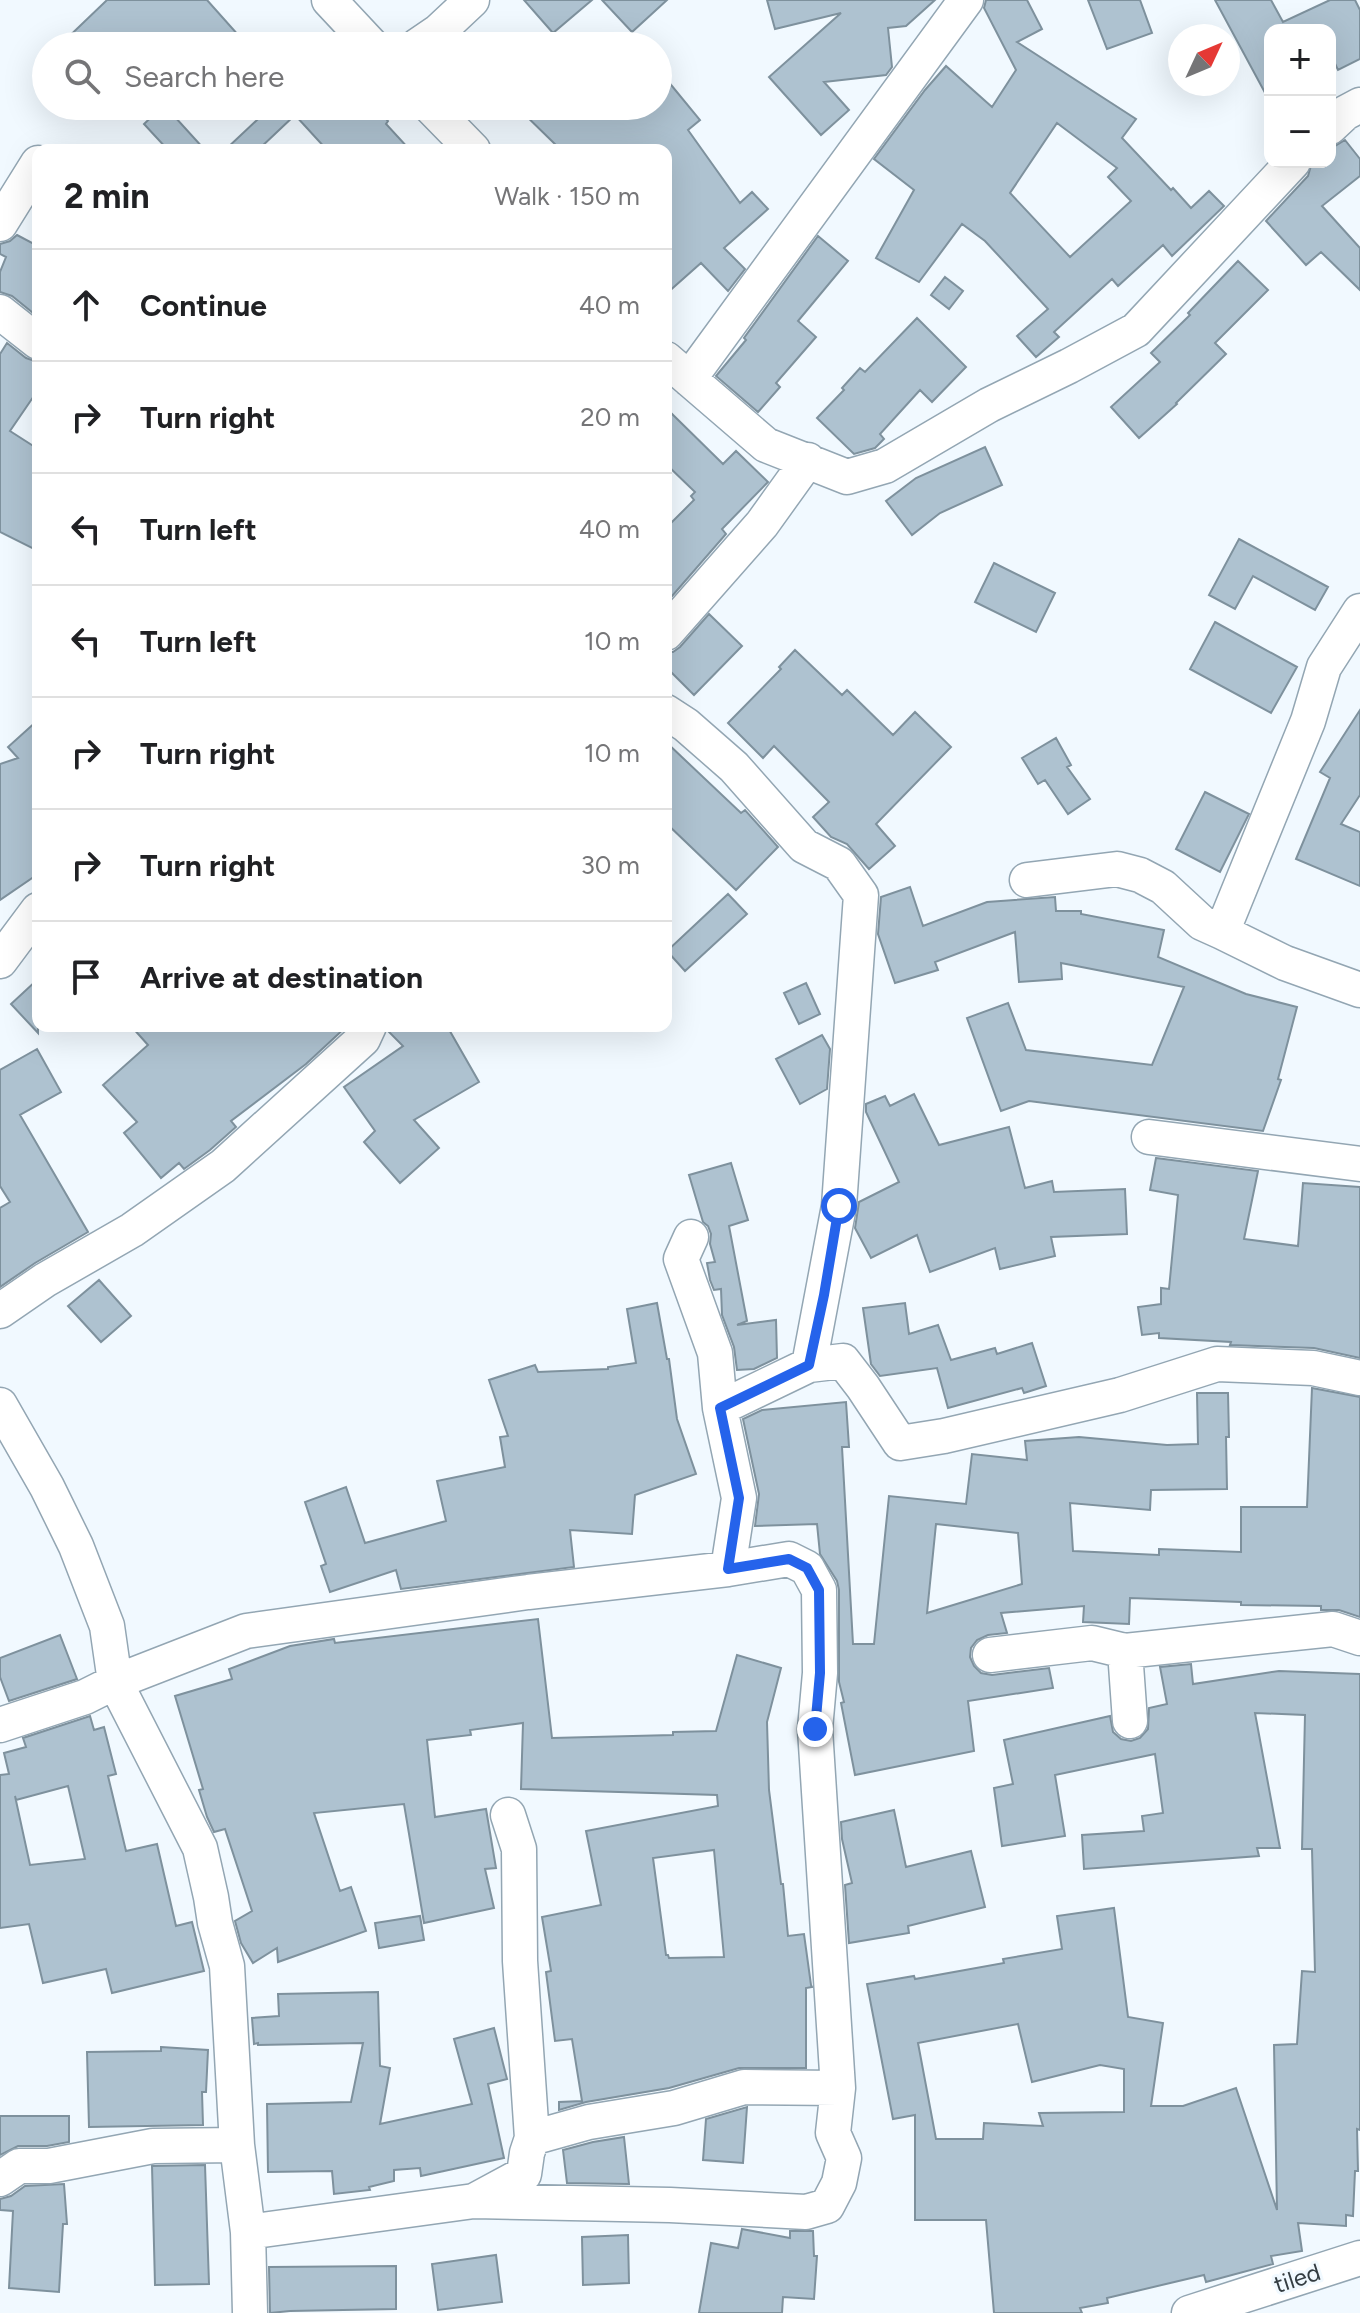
<!DOCTYPE html>
<meta charset="utf-8">
<style>
body{margin:0;font-family:Figtree,sans-serif;background:#f2f2f2;color:#202124}
.controls{position:absolute;right:24px;top:24px;display:grid;overflow:hidden;border-radius:16px;box-shadow:0 8px 32px #0002}
.controls button{width:72px;height:72px;display:grid;place-items:center;padding:0;border:0;border-bottom:2px solid #e0e0e0;background:#fff;color:#202124;font:40px sans-serif}
.compass{position:absolute;left:1168px;top:24px;width:72px;height:72px;border-radius:50%;background:#fff;box-shadow:0 8px 32px #0002;rotate:46deg}
.stop{position:absolute;width:24px;height:24px;margin:-18px;border:6px solid #2563eb;border-radius:50%;background:#fff}
.stop.end{background:#2563eb;border-color:#fff;box-shadow:0 2px 8px #0008}
.list{margin:0;padding:0;list-style:none}
h2{display:flex;justify-content:space-between;align-items:center;height:104px;margin:0;padding:0 32px;font-size:34px}
h2 small{font-size:26px;font-weight:400;color:#757577}
.list li{display:grid;grid-template-columns:52px 1fr auto;gap:24px;align-items:center;box-sizing:border-box;height:112px;padding:0 32px;border-top:2px solid #e0e0e0}
.list b{display:block;font-size:30px;white-space:nowrap}
.list em{font-size:26px;font-style:normal;color:#757577}
.icon{flex:none;width:44px;height:44px;fill:none;stroke:currentColor;stroke-width:2;stroke-linecap:round;stroke-linejoin:round}
.map{position:relative;flex:none;width:1360px;height:2313px;overflow:hidden}
.search{position:absolute;background:#fff;box-shadow:0 8px 32px #0002;left:32px;top:32px;width:640px;height:88px;display:flex;align-items:center;gap:20px;box-sizing:border-box;padding:0 28px;border-radius:44px;color:#757577;font-size:30px}
.panel{position:absolute;background:#fff;box-shadow:0 8px 32px #0002;left:32px;top:144px;width:640px;height:888px;border-radius:16px}
.map>svg:first-child{display:block}
</style>
<div class="map">
<svg width="1360" height="2313" viewBox="0 0 1360 2313">
<rect width="100%" height="100%" fill="#f1f9ff"/>
<path fill="#aec2d0" stroke="#7e919d" stroke-width="2" fill-rule="evenodd" d="M107,0H207L248,46H59Z
M524,0H592L553,33Z
M602,0H667L632,32Z
M767,0H935L906,26L888,28L892,67L886,75L824,82L849,110L821,135L769,77L841,13L775,29Z
M986,0H1027L1042,29L1017,42L1136,119L1122,138L1171,190L1173,188L1191,208L1209,191L1224,206L1172,256L1163,245L1118,286L1112,279L1054,332L1059,337L1036,357L1017,336L1048,309L985,241L962,224L919,282L876,258L914,190L874,159L925,90L946,66L992,107L1016,70L984,8ZM1057,123L1117,168L1108,177L1131,201L1070,257L1010,193Z
M1088,0H1140L1152,33L1107,49Z
M1215,0H1271L1283,22L1330,0H1355L1360,10V59L1338,70L1330,53V30H1270V102Z
M658,69L700,120L688,130L740,203L752,192L768,209L724,248L745,269L728,291L701,263L666,294V150H561L516,106H658Z
M163,106H165L205,150H168L144,124Z
M272,106H374L388,121L386,124L410,150H327L295,115L258,150H225Z
M1345,140L1360,159V176L1322,206L1360,248V290L1321,252L1306,265L1266,221L1308,176L1312,162H1330V146H1335Z
M17,235L38,246V317L12,296L0,292V272L6,257L0,254V244L10,241Z
M818,236L848,261L798,321L816,337L776,383L780,387L758,412L716,376L746,340L744,338Z
M1238,261L1268,290L1215,343L1226,354L1176,403L1177,404L1139,438L1111,407L1160,362L1151,353L1190,315L1188,313Z
M945,277L963,291L949,309L931,295Z
M917,318L966,367L932,402L920,390L880,434L884,439L875,448L854,454L817,418L844,390L842,388L860,368L865,372Z
M7,343L26,358L38,362V390L10,431L38,449V551L0,532V354Z
M666,408L723,464L736,451L768,482L722,529L726,534L666,603V528L694,500L691,496L695,492L666,464Z
M985,447L1002,485L940,513L912,535L886,501L916,478Z
M1239,539L1328,587L1315,610L1253,576L1235,609L1209,595Z
M994,563L1055,593L1036,632L975,602Z
M709,614L742,646L694,695L666,667V652H673L680,647Z
M1215,622L1297,667L1271,713L1190,669Z
M795,650L842,695L847,690L893,735L915,712L951,747L876,824L895,846L869,869L847,844L831,837L813,817L829,802L774,746L763,758L728,723L781,669L779,667Z
M1360,710V795L1341,824L1360,832V886L1296,859L1330,778L1320,772Z
M38,720V874L0,900V764L18,758L8,747Z
M1056,738L1071,765L1067,767L1090,799L1068,814L1045,780L1038,784L1022,758Z
M666,742L741,813L745,810L778,847L736,890L666,823Z
M1205,792L1249,814L1220,872L1176,849Z
M910,887L923,926L987,902L1055,897L1056,911H1081V914L1164,930L1158,957L1246,994L1297,1007L1278,1079L1281,1080L1263,1131L1029,1101L1001,1111L967,1018L1008,1003L1026,1050L1152,1065L1184,987L1061,963L1062,979L1019,982L1015,932L935,962L938,970L895,983L878,934L881,897Z
M728,894L747,914L685,971L667,951Z
M38,979V1033L11,1004Z
M806,983L820,1014L799,1024L784,993Z
M131,1026H347L306,1064L231,1121L236,1127L210,1150L184,1169L179,1163L161,1178L124,1133L137,1122L103,1085L148,1045Z
M389,1026H447L479,1082L414,1120L439,1148L400,1183L364,1142L375,1131L344,1087L403,1046L388,1031Z
M822,1035L830,1049L827,1089L800,1104L776,1059Z
M37,1049L61,1092L20,1115L88,1232L35,1263L0,1287V1208L10,1202L0,1186V1070Z
M914,1094L939,1145L1009,1127L1025,1188L1052,1181L1054,1192L1125,1189L1127,1234L1051,1237L1055,1256L1000,1269L995,1248L930,1272L917,1235L871,1258L855,1228L859,1202L899,1182L866,1112V1104L885,1096L890,1106Z
M1156,1158L1258,1171L1244,1239L1298,1246L1303,1183L1360,1187V1358L1314,1348L1230,1345L1231,1342L1159,1338V1333L1142,1335L1138,1307L1161,1304V1288L1169,1289L1178,1195L1150,1190Z
M731,1163L748,1220L729,1226L747,1321L737,1325L776,1320L777,1358L754,1369L737,1370L734,1347L722,1315L721,1289L714,1290L710,1280L707,1263L715,1262L710,1244L711,1234L708,1226L703,1222L689,1175Z
M99,1280L131,1316L101,1342L68,1306Z
M657,1303L667,1359H669L677,1419L696,1474L635,1495L632,1534L570,1530L574,1567L401,1589L396,1570L330,1592L321,1566L326,1564L305,1502L346,1487L365,1543L446,1521L437,1481L505,1467L500,1437L508,1436L489,1380L535,1365L538,1372L608,1369V1367L636,1363L627,1309Z
M905,1303L909,1334L938,1325L951,1360L995,1348L997,1354L1032,1343L1046,1386L1024,1393L1022,1388L948,1408L937,1368L880,1376L871,1364L863,1308Z
M1312,1388L1360,1397V1617L1339,1610H1321V1606L1241,1605V1602L1130,1598L1129,1624L1083,1622L1084,1606L1001,1613L1007,1633L988,1635L977,1640L971,1648L970,1657L974,1666L981,1673L992,1675L1049,1668L1053,1688L968,1701L974,1751L855,1775L841,1703L844,1702L839,1682V1590L837,1581L820,1554L817,1524L755,1526L759,1494L743,1419L762,1410L846,1402L849,1447H842L853,1644H874L889,1496L966,1504L972,1454L1027,1460L1025,1441L1079,1437L1167,1445L1198,1444L1197,1393H1228L1229,1437H1226L1227,1489L1151,1490L1150,1510L1070,1503L1073,1551L1159,1555V1549L1241,1552V1507H1307ZM936,1524L1018,1533L1022,1584L927,1613Z
M538,1619L552,1738L673,1735V1732L716,1731L737,1655L781,1668L767,1722L769,1790L781,1884H783L788,1936L804,1934L811,1985L812,1987L806,1988V2068H739L669,2088L586,2102L559,2110V2102L582,2101L572,2039L555,2041L546,1972L551,1971L542,1917L601,1905L586,1831L718,1806L717,1795L521,1789L523,1723L470,1730L471,1735L427,1740L435,1817L486,1809L496,1868L485,1869L494,1908L424,1923L404,1804L314,1813L340,1891L351,1887L366,1931L278,1962L277,1948L253,1963L241,1943L235,1921L252,1911L225,1829L214,1832L207,1817L199,1790L203,1789L175,1696L232,1679L229,1669L290,1646L334,1639L335,1643ZM714,1850L724,1957L669,1958L668,1955H666L653,1858Z
M60,1635L77,1679L9,1701L0,1677V1658Z
M1191,1664L1193,1684L1279,1671L1360,1674V2130L1357,2129L1358,2171H1355L1353,2216L1346,2215V2226L1298,2223L1302,2251L1271,2256L1273,2264L1206,2282L1204,2275L1107,2298L1108,2303L1080,2308L1082,2313H994L986,2220H915V2115L893,2119L867,1984L914,1976L915,1979L1004,1963L1003,1959L1062,1949L1057,1916L1114,1908L1128,2017L1163,2023L1151,2106H1183L1236,2088L1277,2210L1274,2045L1297,2044L1302,1971L1315,1972L1312,1849H1302L1305,1715L1255,1713L1280,1848H1257L1259,1856L1084,1869L1082,1835L1144,1831L1142,1816L1163,1813L1155,1754L1055,1775L1065,1836L1002,1846L994,1788L1013,1784L1004,1740L1110,1716L1113,1732L1121,1739L1131,1741L1140,1738L1148,1729L1149,1708L1167,1704L1160,1667ZM1018,2024L1032,2082L1100,2065L1124,2069V2112L1039,2113L1043,2126L984,2123L983,2139H936L918,2043Z
M90,1716L94,1730L104,1727L116,1774L108,1776L126,1851L157,1844L176,1926L192,1922L204,1971L112,1993L106,1969L43,1983L29,1924L0,1928V1775L9,1774L4,1753L26,1747L23,1738ZM68,1786L85,1859L30,1865L15,1796L16,1800Z
M894,1810L906,1867L971,1851L985,1907L908,1926L909,1933L849,1943L845,1885L852,1883L842,1839L841,1822Z
M420,1916L424,1940L379,1948L375,1923Z
M378,1992L380,2066L390,2068L380,2124L472,2104L454,2039L494,2028L507,2079L488,2084L504,2158L421,2176L420,2168L394,2170V2181L369,2187L370,2190L334,2194L332,2171L268,2172L267,2104L351,2102L363,2043L258,2045V2043L254,2044L252,2018L279,2016L278,1994Z
M161,2047L208,2050L206,2092H202L203,2125L89,2127L87,2052L161,2051Z
M747,2107L743,2163L703,2160L706,2119Z
M0,2116H69V2142L47,2146H18L0,2155Z
M624,2137L629,2184L567,2183L563,2150L593,2142Z
M205,2165L209,2284L155,2285L152,2166Z
M64,2184L67,2224H63L59,2292L9,2288L13,2211L0,2210V2199L11,2196L25,2186Z
M742,2229L790,2238V2231H813L814,2256H817L814,2299L783,2297L782,2313H699L711,2243L738,2248Z
M628,2235L629,2283L583,2285L582,2237Z
M496,2255L502,2302L438,2310L432,2264Z
M396,2266V2309L290,2311L270,2313L269,2267Z"/>
<g fill="none" stroke-linecap="round" stroke-linejoin="round">
<defs>
<path id="minor" d="M329,0L372,46
M417,46L439,31L472,0
M430,106L473,150
M1330,127L1345,113L1360,105
M0,224L38,163
M0,312L38,342
M666,359L766,445L847,477L885,466L989,405L1069,366L1136,330L1293,162
M689,379L966,0
M1360,611L1324,667L1308,721L1222,932L1285,963L1360,990
M666,633L762,524L808,460
M666,712L686,725L734,767L804,846L839,864L861,895L839,1206L809,1365L720,1408
M1027,880L1117,869L1140,875L1163,887L1202,923L1222,932
M0,961L38,910
M1149,1137L1360,1164
M691,1237L681,1259L715,1353L720,1408L739,1498L728,1569
M0,1311L45,1280L132,1230L223,1166L363,1039L369,1026
M809,1365L843,1361L863,1387L900,1443L944,1436L1120,1395L1217,1364L1313,1368L1360,1378
M0,1405L47,1487L76,1546L107,1626L115,1682L200,1848L211,1897L215,1923L227,1966L237,2145L248,2232L250,2313
M1125,1651L1130,1721
M990,1655L1092,1643L1125,1651L1333,1629L1360,1638
M0,1725L85,1697L115,1682L246,1631L528,1592L728,1569L789,1559L807,1568L819,1590L820,1673L815,1729L838,2088L833,2133L844,2158L839,2183L827,2206L806,2212L670,2205L474,2201
M508,1815L519,1849L520,1961L532,2138
M0,2179L19,2166H49L153,2146L237,2145
M248,2232L474,2201L524,2174L527,2153L532,2138L589,2122L674,2108L744,2087L838,2088
M1189,2313L1360,2258"/>
</defs>
<use href="#minor" stroke="#93a6b3" stroke-width="37"/>
<use href="#minor" stroke="#fff" stroke-width="34"/>
</g>
<g fill="none" stroke-linecap="round" stroke-linejoin="round">
<path stroke="#2563eb" stroke-width="10" d="M815,1729L820,1673L819,1590L807,1568L789,1559L728,1569L739,1498L720,1408L809,1365L824,1295L839,1206"/>
</g>
<g text-anchor="middle" dominant-baseline="central" stroke-width="6" stroke-linejoin="round" paint-order="stroke">
<g font-size="24" fill="#343d42" stroke="#f1f9ff">
<text transform="translate(1297 2278) rotate(-18)">tiled</text>
</g>
</g>
</svg>
<div class="controls">
<button>+</button>
<button>−</button>
</div>
<svg class="compass" viewBox="-18 -18 36 36"><path d="M0-13l5 13h-10z" fill="#e53935"/><path d="M0 13l5-13h-10z" fill="#757577"/></svg>
<div class="stop" style="left:839px;top:1206px"></div>
<div class="stop end" style="left:815px;top:1729px"></div>
<div class="search"><svg class="icon" aria-label="search" viewBox="0 0 24 24"><circle cx="10" cy="10" r="6"/><path d="M15 15l6 6"/></svg>Search here</div>
<section class="panel">
<h2>2 min<small>Walk · 150 m</small></h2>
<ul class="list">
<li><svg class="icon" aria-label="ahead" viewBox="0 0 24 24"><path d="M12 20V5M6 11l6-6 6 6"/></svg><div><b>Continue</b></div><em>40 m</em></li>
<li><svg class="icon" aria-label="right" viewBox="0 0 24 24"><path d="M7 20v-9h11M14 6l5 5-5 5"/></svg><div><b>Turn right</b></div><em>20 m</em></li>
<li><svg class="icon" aria-label="left" viewBox="0 0 24 24"><path d="M17 20v-9H6M10 6l-5 5 5 5"/></svg><div><b>Turn left</b></div><em>40 m</em></li>
<li><svg class="icon" aria-label="left" viewBox="0 0 24 24"><path d="M17 20v-9H6M10 6l-5 5 5 5"/></svg><div><b>Turn left</b></div><em>10 m</em></li>
<li><svg class="icon" aria-label="right" viewBox="0 0 24 24"><path d="M7 20v-9h11M14 6l5 5-5 5"/></svg><div><b>Turn right</b></div><em>10 m</em></li>
<li><svg class="icon" aria-label="right" viewBox="0 0 24 24"><path d="M7 20v-9h11M14 6l5 5-5 5"/></svg><div><b>Turn right</b></div><em>30 m</em></li>
<li><svg class="icon" aria-label="arrive" viewBox="0 0 24 24"><path d="M6 21V4h12l-3 4 3 4H6"/></svg><div><b>Arrive at destination</b></div></li>
</ul>
</section>
</div>
